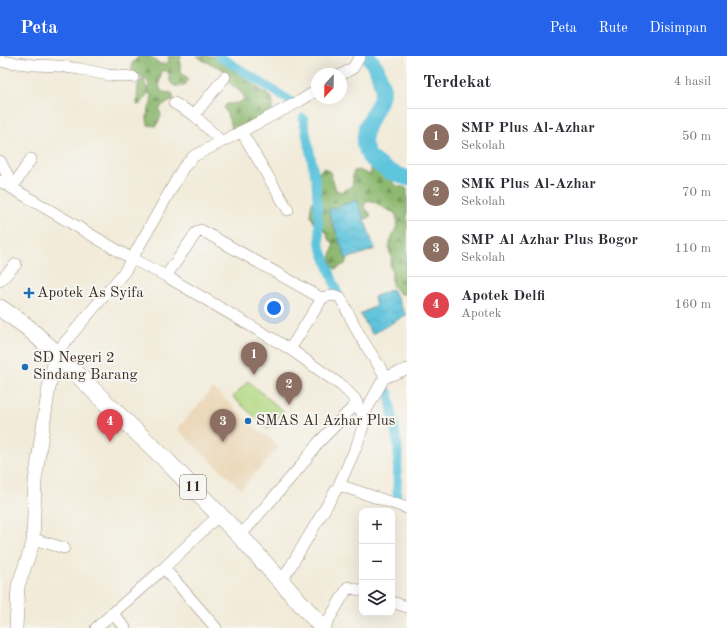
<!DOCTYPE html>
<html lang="id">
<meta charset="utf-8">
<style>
body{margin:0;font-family:"Old Standard TT",serif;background:#f7f7f7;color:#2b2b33}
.controls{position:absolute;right:12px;bottom:12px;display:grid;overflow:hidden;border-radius:8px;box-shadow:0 4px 16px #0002}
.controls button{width:36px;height:36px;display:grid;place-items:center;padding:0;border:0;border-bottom:1px solid #e1e1e2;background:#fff;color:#2b2b33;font:20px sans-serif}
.compass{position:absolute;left:311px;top:12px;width:36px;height:36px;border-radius:50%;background:#fff;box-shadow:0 4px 16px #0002;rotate:202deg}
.you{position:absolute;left:274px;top:252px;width:14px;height:14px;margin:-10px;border:3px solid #fff;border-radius:50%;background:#1a73e8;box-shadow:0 0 0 6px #1a73e833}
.badge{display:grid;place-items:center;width:26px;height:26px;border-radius:50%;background:#2563eb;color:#fff;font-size:13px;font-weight:700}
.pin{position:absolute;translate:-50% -33px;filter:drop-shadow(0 1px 2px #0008)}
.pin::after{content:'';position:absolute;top:21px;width:14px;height:12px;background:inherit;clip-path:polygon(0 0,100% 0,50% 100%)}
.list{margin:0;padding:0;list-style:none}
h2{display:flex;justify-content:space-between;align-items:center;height:52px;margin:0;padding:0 16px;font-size:17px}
h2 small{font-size:13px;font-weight:400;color:#7c7c81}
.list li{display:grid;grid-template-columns:26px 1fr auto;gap:12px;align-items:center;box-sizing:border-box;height:56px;padding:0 16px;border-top:1px solid #e1e1e2}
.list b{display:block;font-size:15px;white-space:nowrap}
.list p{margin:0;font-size:13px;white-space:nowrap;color:#7c7c81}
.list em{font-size:13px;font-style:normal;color:#7c7c81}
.icon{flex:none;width:22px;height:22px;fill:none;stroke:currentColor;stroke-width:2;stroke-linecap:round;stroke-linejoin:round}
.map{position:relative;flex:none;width:407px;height:572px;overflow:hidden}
header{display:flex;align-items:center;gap:24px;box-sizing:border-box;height:56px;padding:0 20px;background:#2563eb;color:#fff}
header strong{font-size:19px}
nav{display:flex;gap:22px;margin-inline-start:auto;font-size:14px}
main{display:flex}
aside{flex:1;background:#fff}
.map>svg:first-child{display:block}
</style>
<header>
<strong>Peta</strong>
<nav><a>Peta</a><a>Rute</a><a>Disimpan</a></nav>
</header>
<main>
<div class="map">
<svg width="407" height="572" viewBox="0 0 407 572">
<defs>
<pattern id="forest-firs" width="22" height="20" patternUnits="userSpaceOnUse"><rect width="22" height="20" fill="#8eb971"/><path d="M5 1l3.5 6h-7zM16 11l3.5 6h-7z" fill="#75975c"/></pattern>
<pattern id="water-waves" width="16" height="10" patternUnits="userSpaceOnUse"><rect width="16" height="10" fill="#5fc5dd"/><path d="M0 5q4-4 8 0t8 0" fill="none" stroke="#53a9bd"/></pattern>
</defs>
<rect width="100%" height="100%" fill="#f6f6f2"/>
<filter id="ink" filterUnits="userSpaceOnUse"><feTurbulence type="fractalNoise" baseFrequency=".025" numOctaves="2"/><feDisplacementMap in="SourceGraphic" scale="8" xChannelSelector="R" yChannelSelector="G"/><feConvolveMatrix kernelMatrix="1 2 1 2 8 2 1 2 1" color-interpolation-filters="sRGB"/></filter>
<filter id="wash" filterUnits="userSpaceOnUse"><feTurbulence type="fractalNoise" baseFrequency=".012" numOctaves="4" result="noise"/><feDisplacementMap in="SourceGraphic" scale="16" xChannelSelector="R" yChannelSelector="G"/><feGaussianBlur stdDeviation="0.9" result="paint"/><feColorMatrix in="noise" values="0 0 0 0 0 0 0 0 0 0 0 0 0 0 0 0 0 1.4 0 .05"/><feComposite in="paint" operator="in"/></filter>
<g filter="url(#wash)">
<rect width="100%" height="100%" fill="#f2ebd9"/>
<path fill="#ecd8ba" d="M213,332L262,378L267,380L279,391L241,433L177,373Z"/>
<path fill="url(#forest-firs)" stroke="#647248" d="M139,0L151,1L160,8H167L169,4L168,0H182L180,3V16L188,22L186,28C175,33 169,30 169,17L163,13C160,21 157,29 162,36L172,37L174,44L164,48L159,53L161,60L156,70L148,69C148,67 147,65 147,62C146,53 156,46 149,36L141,48L137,49L138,28L143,22L146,31L149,32V28L144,21L132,19V7Z
M197,0H226L244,18L247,24L271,41L273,48L272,55L262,66L241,69L230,81L223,80V78L230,75L232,71L224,51L227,48L239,47L244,42L243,38L227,25L223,13L204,5Z
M375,110C383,111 388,122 395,129C399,132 403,130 407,133V236L404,238H400L392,229V216L390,209C394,201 389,198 389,191C390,181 404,165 393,156C390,155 387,154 384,152C379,149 375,145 368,144L364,149L365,153L370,157V161L367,163L363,162L349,147C340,148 326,157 331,167C333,172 337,173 340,176C344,182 346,193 348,200L345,208L335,213C325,201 335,197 333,186L328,183L327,177L324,174H320C307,161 308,149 319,137C320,127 313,118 324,112L330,116L336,134L342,136L352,130C354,125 352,120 354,115L358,114L371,119V111Z"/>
<path fill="#b3d983" stroke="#778250" d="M248,325L284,356L268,373L233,341Z"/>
<path fill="url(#water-waves)" stroke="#4d787e" d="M357,144L375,193L346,203L328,154Z
M392,233L406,259L372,278L360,258L376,250L374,241Z"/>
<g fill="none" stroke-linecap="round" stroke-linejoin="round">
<path stroke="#5fc5dd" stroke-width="9" d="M219,0L292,46
M303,62L316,126L320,189L338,238
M389,337L398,393L397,438"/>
<path stroke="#5fc5dd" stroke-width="16" d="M368,0L377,13L383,33L380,45L366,72L364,88L369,101L388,115L407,122"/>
</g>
</g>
<g filter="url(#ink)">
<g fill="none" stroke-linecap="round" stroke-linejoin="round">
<defs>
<path id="minor" d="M0,5L34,9L58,10L80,13L108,19L133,21
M341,19L353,12L360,0
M174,47L194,59L221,85
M194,59L225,21
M241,75L288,154
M0,105L8,120L9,130
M0,125L132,203L166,220L290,293L342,330L355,343L363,360V370L357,389L339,429L282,525
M12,132L31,103
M166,220L196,177L201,174L321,242L333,239L340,241L360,280L386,321
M0,225L16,208
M290,293L320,246L321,242
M56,297L125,215L183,112L194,100L300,45L317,34
M363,360L384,322L407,313
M339,429L407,452
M240,480L300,411L318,387L357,347
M33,483L64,492
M164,512L216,572
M392,546L407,551
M113,558L125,572
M96,572L164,512L220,458
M324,572L348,531L362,535"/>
<path id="tertiary" d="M16,572L18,530L33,487L35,425L48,337L56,297"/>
<path id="primary" d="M0,252L26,270L56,297L110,351L163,401L240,480L323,572"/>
</defs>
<use href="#minor" stroke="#968a7c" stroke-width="12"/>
<use href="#tertiary" stroke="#968a7c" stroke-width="14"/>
<use href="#primary" stroke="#968a7c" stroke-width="18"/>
<use href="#minor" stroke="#fff" stroke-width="11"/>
<use href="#tertiary" stroke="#fff" stroke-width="13"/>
<use href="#primary" stroke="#fff" stroke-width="17"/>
</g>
</g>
<g fill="#1f6fb2" stroke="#f6f6f2" stroke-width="1.5">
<path d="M27 231h4v4h4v4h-4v4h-4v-4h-4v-4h4z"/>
<circle cx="25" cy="311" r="4"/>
<circle cx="248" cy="365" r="4"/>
</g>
<g text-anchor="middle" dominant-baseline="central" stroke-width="4" stroke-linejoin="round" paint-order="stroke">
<rect fill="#f6f6f2" stroke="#73675e" stroke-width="1" x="180" y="419" width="26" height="24" rx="3"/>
<g font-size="14" font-weight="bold" fill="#3b2a1e">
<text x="193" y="431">11</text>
</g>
<g font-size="15" fill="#3b2a1e" stroke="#f6f6f2" text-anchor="start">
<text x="37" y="237">Apotek As Syifa</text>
<text x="33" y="302">SD Negeri 2<tspan x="33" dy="17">Sindang Barang</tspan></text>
<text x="256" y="365">SMAS Al Azhar Plus</text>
</g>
</g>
</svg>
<div class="controls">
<button>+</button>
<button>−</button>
<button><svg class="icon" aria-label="layers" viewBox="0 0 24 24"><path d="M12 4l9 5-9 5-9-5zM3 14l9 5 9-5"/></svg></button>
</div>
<svg class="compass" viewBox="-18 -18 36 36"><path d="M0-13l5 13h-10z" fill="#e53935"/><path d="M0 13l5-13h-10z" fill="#7c7c81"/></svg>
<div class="you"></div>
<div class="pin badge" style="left:254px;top:319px;background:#8d6e63">1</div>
<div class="pin badge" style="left:289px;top:349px;background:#8d6e63">2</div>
<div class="pin badge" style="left:223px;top:386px;background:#8d6e63">3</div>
<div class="pin badge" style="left:110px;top:386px;background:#e0444e">4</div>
</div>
<aside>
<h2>Terdekat<small>4 hasil</small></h2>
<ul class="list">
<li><span class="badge" style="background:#8d6e63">1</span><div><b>SMP Plus Al-Azhar</b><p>Sekolah</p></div><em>50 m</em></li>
<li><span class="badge" style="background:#8d6e63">2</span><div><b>SMK Plus Al-Azhar</b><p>Sekolah</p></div><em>70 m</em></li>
<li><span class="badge" style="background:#8d6e63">3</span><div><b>SMP Al Azhar Plus Bogor</b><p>Sekolah</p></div><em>110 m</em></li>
<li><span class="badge" style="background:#e0444e">4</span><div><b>Apotek Delfi</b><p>Apotek</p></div><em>160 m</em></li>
</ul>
</aside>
</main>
